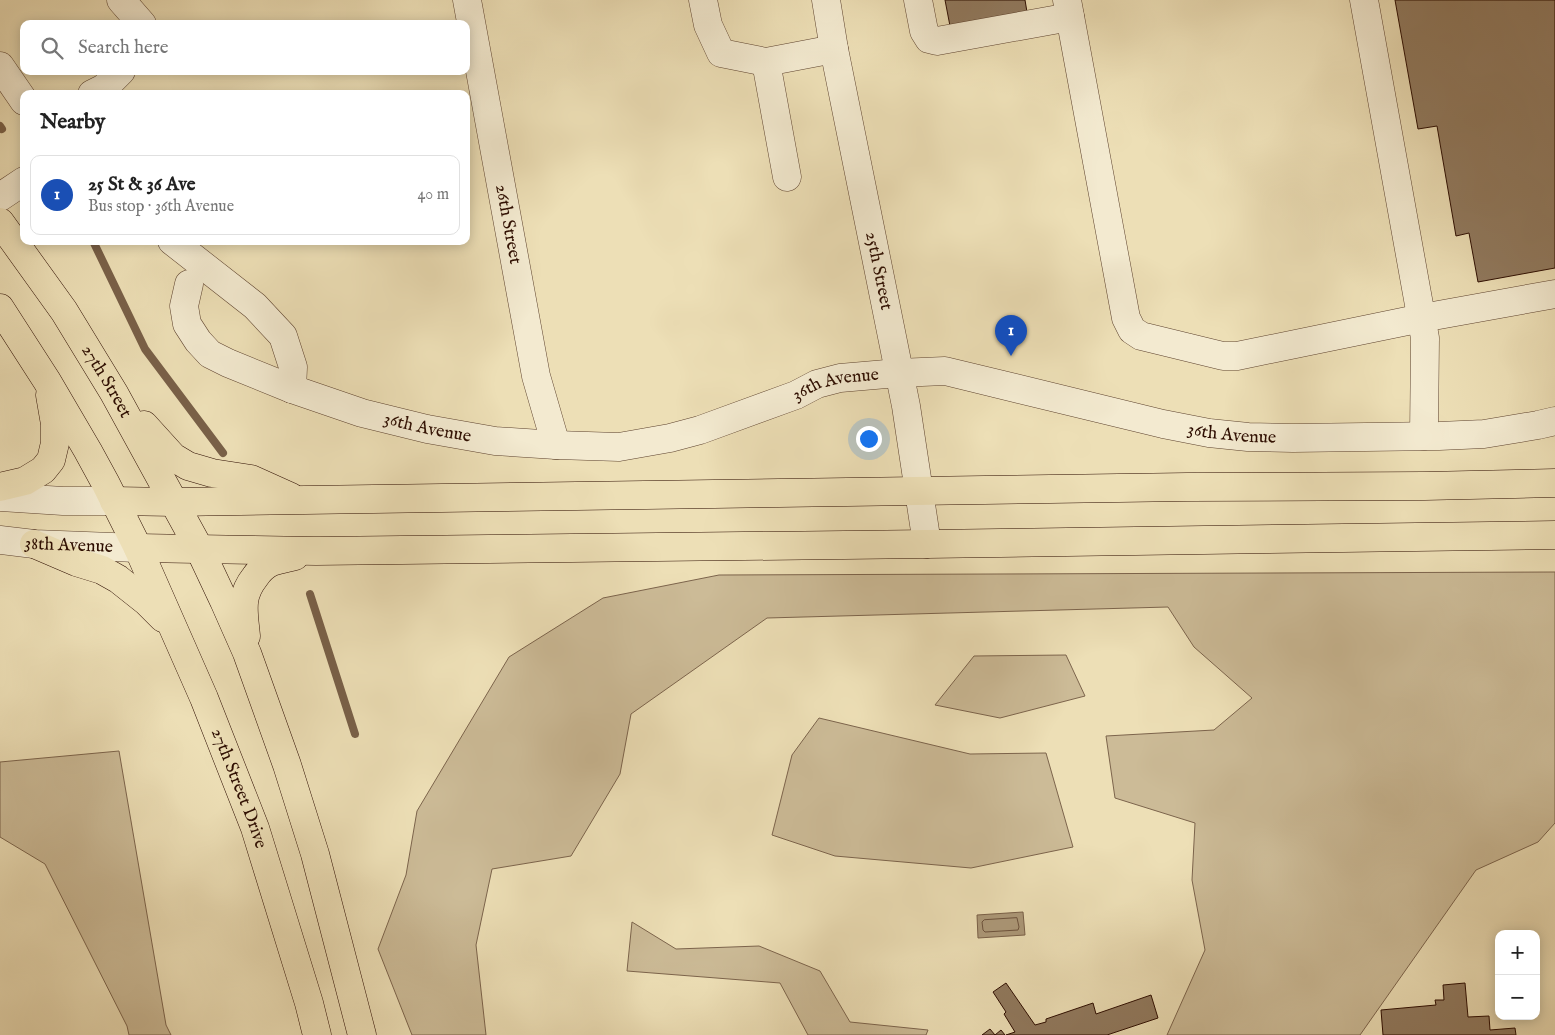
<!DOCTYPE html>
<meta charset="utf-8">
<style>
body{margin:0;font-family:"IM FELL English",serif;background:#f6f6f6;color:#222}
.controls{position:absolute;right:15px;bottom:15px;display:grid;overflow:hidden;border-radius:10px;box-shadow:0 2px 12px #0003}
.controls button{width:45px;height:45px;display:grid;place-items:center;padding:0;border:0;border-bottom:1px solid #e0e0e0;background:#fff;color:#222;font:25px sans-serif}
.you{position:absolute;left:868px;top:438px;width:18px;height:18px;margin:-12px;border:4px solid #fff;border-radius:50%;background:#1a73e8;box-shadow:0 0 0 8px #1a73e833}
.badge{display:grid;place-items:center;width:32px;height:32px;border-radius:50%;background:#8f2418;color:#fff;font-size:16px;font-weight:700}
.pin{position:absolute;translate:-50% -41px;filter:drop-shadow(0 1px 2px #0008)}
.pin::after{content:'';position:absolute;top:26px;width:18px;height:15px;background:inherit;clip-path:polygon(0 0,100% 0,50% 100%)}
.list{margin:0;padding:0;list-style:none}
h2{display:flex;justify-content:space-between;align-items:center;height:65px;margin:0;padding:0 20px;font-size:21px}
h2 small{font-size:16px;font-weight:400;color:#767676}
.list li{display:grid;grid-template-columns:32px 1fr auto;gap:15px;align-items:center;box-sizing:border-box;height:80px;margin:0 10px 10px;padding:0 10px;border:1px solid #e0e0e0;border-radius:10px}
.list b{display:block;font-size:19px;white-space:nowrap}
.list p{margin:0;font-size:16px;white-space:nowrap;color:#767676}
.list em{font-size:16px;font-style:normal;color:#767676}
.icon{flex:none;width:28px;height:28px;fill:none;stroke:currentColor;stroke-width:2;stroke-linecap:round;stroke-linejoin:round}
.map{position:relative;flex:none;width:1555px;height:1035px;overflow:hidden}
.search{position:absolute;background:#fff;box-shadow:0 2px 12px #0003;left:20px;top:20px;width:450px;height:55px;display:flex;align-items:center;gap:12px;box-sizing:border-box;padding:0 18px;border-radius:10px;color:#767676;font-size:19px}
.panel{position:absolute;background:#fff;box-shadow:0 2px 12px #0003;left:20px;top:90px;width:450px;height:155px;border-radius:10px}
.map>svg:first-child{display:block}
</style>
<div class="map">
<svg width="1555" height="1035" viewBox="0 0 1555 1035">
<rect width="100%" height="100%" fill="#eddfb6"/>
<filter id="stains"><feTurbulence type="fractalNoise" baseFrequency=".004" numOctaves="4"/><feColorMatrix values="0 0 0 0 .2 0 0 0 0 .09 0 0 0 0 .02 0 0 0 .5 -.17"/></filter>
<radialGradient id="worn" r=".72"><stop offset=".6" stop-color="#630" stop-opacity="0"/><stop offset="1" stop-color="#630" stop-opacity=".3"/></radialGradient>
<path fill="#ccbb97" stroke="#7c644c" d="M1555,572V823L1538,842L1476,870L1360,1035H1167L1205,950L1192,880L1195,823L1115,798L1106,736L1214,730L1252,698L1194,647L1168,607L767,618L631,714L620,774L571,856L492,869L476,945L486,1035H412L378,949L406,875L417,811L509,657L603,598L719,575Z
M1066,655L1085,696L1000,718L935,705L974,656Z
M819,718L970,754L1046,753L1073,847L971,868L835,856L772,835L792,755Z
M119,751L166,1025L171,1035H129L127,1026L45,864L0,837V762Z
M632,922L676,949L759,946L820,971L850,1022L928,1030L926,1035H808L780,983L627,971Z"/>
<path fill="#ac9878" stroke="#796048" d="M1023,912L1025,935L978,938L977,915Z"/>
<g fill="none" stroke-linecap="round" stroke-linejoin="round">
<path stroke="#6c523c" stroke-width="1" d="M1017,918L1019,927L1018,930L985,932L983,930L982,922L984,920Z"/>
<path stroke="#796048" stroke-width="8" d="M0,126L2,129
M93,241L145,349L223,453
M310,594L355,734"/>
</g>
<path fill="#917a5f" stroke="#2d0d01" d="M945,0H1025L1027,12L950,26Z
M1395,0H1555V268L1478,282L1469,233L1456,236L1437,126L1418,129Z
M1006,983L1035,1025L1046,1022V1019L1093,1003L1096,1014L1151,995L1158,1018L1107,1035H1006L1015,1032L1004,1014L1006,1012L993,992Z
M1465,983L1468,1017L1489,1016L1490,1030L1515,1028L1516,1035H1383L1381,1010L1436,1005L1435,1000H1444L1443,985Z
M990,1029L995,1035L1001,1030L1005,1035H982Z"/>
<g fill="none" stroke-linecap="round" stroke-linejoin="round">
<defs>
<g id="minor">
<path d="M121,0L142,24"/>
<path id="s1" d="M467,0L536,376L556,445"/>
<path d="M703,0L708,25L721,53L766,62L834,49"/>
<path id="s2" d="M826,0L834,49L906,406L927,544"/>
<path d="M918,0L924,31L929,39L937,41L1070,17"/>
<path d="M1067,0L1126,318L1132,330L1141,336L1223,356H1237L1422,318L1555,294"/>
<path d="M1364,0L1425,338L1424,436"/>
<path d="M766,62L787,177"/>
<path d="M0,66L24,101"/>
<path d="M92,94L104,88L121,71"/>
<path d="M0,197L24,181"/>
<path d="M172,241L255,306L283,336L293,367L292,389"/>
<path id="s3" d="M189,284L184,306L187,324L198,341L210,354L228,363L292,389L362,413L427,429L495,441L556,445L619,447L670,438L700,430L796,395L817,384L840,378L898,373L945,371L1163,424L1209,433L1248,437L1293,438L1439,436L1484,434L1538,425L1555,421"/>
<path d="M0,497L63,501H114"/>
<path id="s4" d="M0,540L34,544L138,548"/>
</g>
<g id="major">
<path id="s5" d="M0,222L64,311L114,393L200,550L224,601L247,653L287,765L315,854L362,1035"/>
<path id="s6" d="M0,308L47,381L88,451L106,484L138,548L204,698L255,828L309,1003L317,1035"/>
<path d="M144,425L173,457L188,466L212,473L251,479L291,497"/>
<path d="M0,487L25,481L43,470L51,460L55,443V424L50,395"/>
<path d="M114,501L174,502L1187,487L1425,486L1555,483"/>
<path d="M34,544L76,562L102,570L118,579L147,602L163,618"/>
<path d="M138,548L316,551L927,544L1555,535"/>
<path d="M246,636C244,613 239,597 255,577C259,571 265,565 272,562C279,559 288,558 295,556"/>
</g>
</defs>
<use href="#minor" stroke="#5d422e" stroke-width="29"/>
<use href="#major" stroke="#2d0d01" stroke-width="29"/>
<use href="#minor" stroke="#f3ead0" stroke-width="28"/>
<use href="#major" stroke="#eddfb6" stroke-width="28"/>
</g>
<g text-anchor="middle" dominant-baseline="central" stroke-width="4" stroke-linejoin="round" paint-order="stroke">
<g font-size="18" fill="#2d0d01" stroke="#f3ead0">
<text stroke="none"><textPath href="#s1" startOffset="228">26th Street</textPath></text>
<text stroke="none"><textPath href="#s2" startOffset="276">25th Street</textPath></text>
<text stroke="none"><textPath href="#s5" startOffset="192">27th Street</textPath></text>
<text stroke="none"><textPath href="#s3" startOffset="729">36th Avenue</textPath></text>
<text stroke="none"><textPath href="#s3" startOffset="309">36th Avenue</textPath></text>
<text stroke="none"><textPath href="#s3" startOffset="1134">36th Avenue</textPath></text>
<text stroke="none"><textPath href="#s4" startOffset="69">38th Avenue</textPath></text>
<text stroke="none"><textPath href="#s6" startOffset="538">27th Street Drive</textPath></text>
</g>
</g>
<rect width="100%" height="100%" filter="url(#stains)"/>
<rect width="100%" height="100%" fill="url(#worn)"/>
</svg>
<div class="controls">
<button>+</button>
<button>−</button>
</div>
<div class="you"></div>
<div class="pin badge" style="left:1011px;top:356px;background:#1a4fb4">1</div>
<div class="search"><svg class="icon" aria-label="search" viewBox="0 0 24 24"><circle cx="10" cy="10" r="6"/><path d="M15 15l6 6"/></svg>Search here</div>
<section class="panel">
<h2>Nearby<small></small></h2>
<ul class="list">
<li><span class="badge" style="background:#1a4fb4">1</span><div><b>25 St &amp; 36 Ave</b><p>Bus stop · 36th Avenue</p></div><em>40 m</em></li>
</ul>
</section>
</div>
